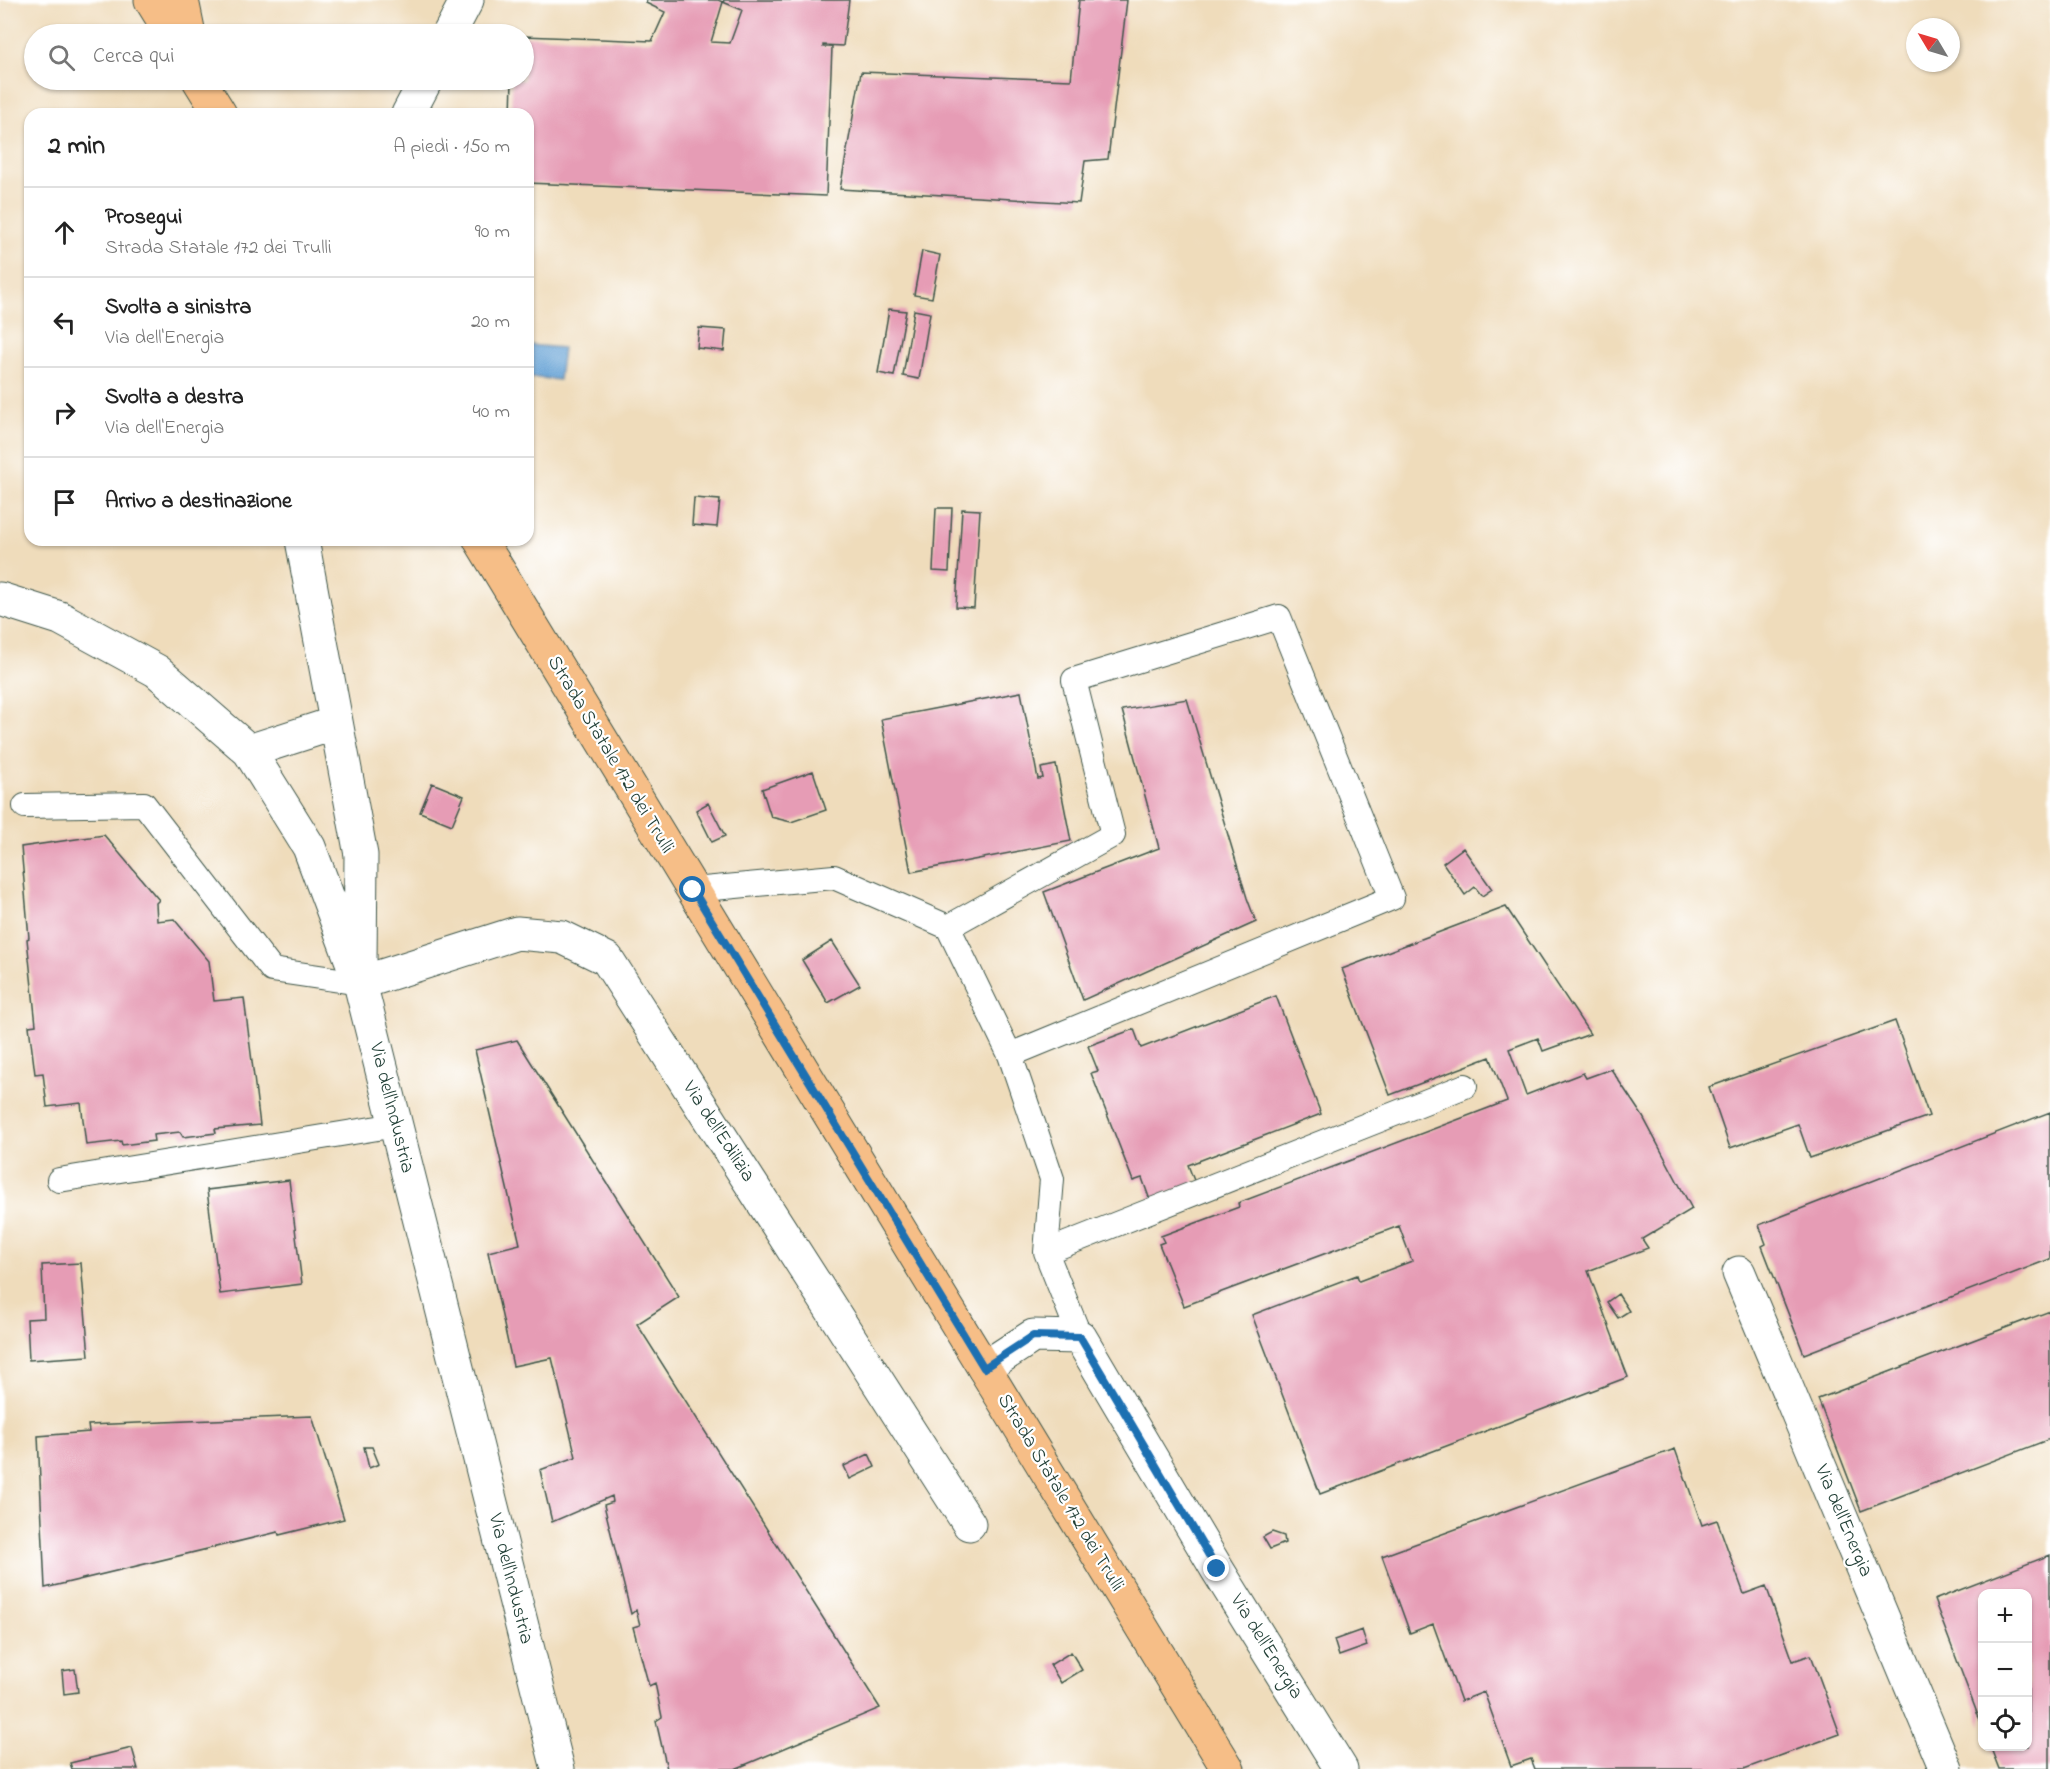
<!DOCTYPE html>
<html lang="it">
<meta charset="utf-8">
<style>
body{margin:0;font-family:"Indie Flower",sans-serif;background:#f6f6f6;color:#222}
.controls{position:absolute;right:18px;bottom:18px;display:grid;overflow:hidden;border-radius:12px;box-shadow:0 2px 4px #0004}
.controls button{width:54px;height:54px;display:grid;place-items:center;padding:0;border:0;border-bottom:2px solid #e0e0e0;background:#fff;color:#222;font:30px sans-serif}
.compass{position:absolute;left:1906px;top:18px;width:54px;height:54px;border-radius:50%;background:#fff;box-shadow:0 2px 4px #0004;rotate:308deg}
.stop{position:absolute;width:18px;height:18px;margin:-14px;border:4px solid #1f6fb2;border-radius:50%;background:#fff}
.stop.end{background:#1f6fb2;border-color:#fff;box-shadow:0 2px 6px #0008}
.list{margin:0;padding:0;list-style:none}
h2{display:flex;justify-content:space-between;align-items:center;height:78px;margin:0;padding:0 24px;font-size:26px}
h2 small{font-size:20px;font-weight:400;color:#767676}
.list li{display:grid;grid-template-columns:39px 1fr auto;gap:18px;align-items:center;box-sizing:border-box;height:90px;padding:0 24px;border-top:2px solid #e0e0e0}
.list b{display:block;font-size:22px;white-space:nowrap}
.list p{margin:0;font-size:20px;white-space:nowrap;color:#767676}
.list em{font-size:20px;font-style:normal;color:#767676}
.icon{flex:none;width:33px;height:33px;fill:none;stroke:currentColor;stroke-width:2;stroke-linecap:round;stroke-linejoin:round}
.map{position:relative;flex:none;width:2050px;height:1769px;overflow:hidden}
.search{position:absolute;background:#fff;box-shadow:0 2px 4px #0004;left:24px;top:24px;width:510px;height:66px;display:flex;align-items:center;gap:15px;box-sizing:border-box;padding:0 21px;border-radius:33px;color:#767676;font-size:22px}
.panel{position:absolute;background:#fff;box-shadow:0 2px 4px #0004;left:24px;top:108px;width:510px;height:438px;border-radius:18px}
.map>svg:first-child{display:block}
</style>
<div class="map">
<svg width="2050" height="1769" viewBox="0 0 2050 1769">
<rect width="100%" height="100%" fill="#fff"/>
<filter id="ink" filterUnits="userSpaceOnUse"><feTurbulence type="fractalNoise" baseFrequency=".0167" numOctaves="2"/><feDisplacementMap in="SourceGraphic" scale="12" xChannelSelector="R" yChannelSelector="G"/><feConvolveMatrix kernelMatrix="1 2 1 2 8 2 1 2 1" color-interpolation-filters="sRGB"/></filter>
<filter id="wash" filterUnits="userSpaceOnUse"><feTurbulence type="fractalNoise" baseFrequency=".008" numOctaves="4" result="noise"/><feDisplacementMap in="SourceGraphic" scale="24" xChannelSelector="R" yChannelSelector="G"/><feGaussianBlur stdDeviation="1.35" result="paint"/><feColorMatrix in="noise" values="0 0 0 0 0 0 0 0 0 0 0 0 0 0 0 0 0 1.4 0 .05"/><feComposite in="paint" operator="in"/></filter>
<g filter="url(#wash)">
<rect width="100%" height="100%" fill="#efdcbb"/>
<path fill="#63a0d4" stroke="#416e84" stroke-width="1.5" d="M529,345L563,348L559,380L528,377Z"/>
<g id="blocks">
<path fill="#e69cb5" fill-rule="evenodd" d="M647,0H718L723,2L724,0H849L843,46L823,45V47H832L826,196L528,183V114H511L512,80H524V36L652,41L665,12L646,3ZM723,2L742,10L730,43L711,42Z
M1079,0H1127L1108,159L1085,161L1079,203L840,189L861,72L1071,80Z
M922,251L940,255L932,298L914,295Z
M889,309L906,311L894,376L878,373Z
M914,310L930,313L919,379L903,376Z
M699,328L726,330L724,351L697,348Z
M694,498L720,500L717,527L692,525Z
M936,508H952L949,572L933,571Z
M962,509L980,510L974,608L956,607Z
M1021,692L1038,779L1043,778L1041,768L1056,765L1071,841L911,872L881,719Z
M1187,699L1247,898L1256,922L1083,1000L1044,892L1159,848L1122,710Z
M813,771L826,810L791,822L771,817L762,789Z
M432,783L464,796L452,825L420,812Z
M708,803L725,836L712,842L696,810Z
M104,835L159,900L156,903L157,921L174,919L209,961L214,1001L244,998L260,1125L215,1129L216,1133L183,1137L180,1132L153,1135L154,1141L122,1145L121,1141L86,1145L81,1103L47,1107L43,1073L35,1074L29,1026L36,1025L27,939L29,938L21,847Z
M1463,848L1492,889L1482,896L1475,887L1465,895L1443,863Z
M1506,907L1590,1034L1543,1051L1538,1038L1509,1049L1526,1095L1583,1073L1586,1078L1611,1069L1643,1117L1692,1209L1642,1239L1648,1248L1588,1271L1628,1377L1320,1494L1252,1315L1357,1275L1359,1281L1412,1261L1399,1226L1184,1306L1159,1244L1164,1242L1161,1236L1239,1207L1238,1203L1507,1101L1490,1057L1390,1095L1342,969Z
M832,941L860,985L828,1003L802,960Z
M1276,996L1321,1114L1188,1165L1195,1183L1150,1200L1142,1178L1133,1181L1091,1073L1098,1071L1088,1046L1134,1029L1141,1048Z
M1895,1021L1929,1116L1810,1158L1798,1124L1730,1148L1709,1087Z
M517,1040L679,1297L637,1324L880,1708L735,1769H667L656,1721L662,1717L655,1683L649,1686L633,1627L640,1625L636,1610L631,1614L604,1505L613,1502L612,1496L552,1522L540,1470L576,1457L552,1358L513,1366L488,1252L520,1244L475,1050Z
M2050,1112V1259L1804,1354L1762,1246L1766,1244L1759,1225Z
M289,1180L302,1284L220,1294L207,1190Z
M81,1263L89,1356L29,1360L27,1319L44,1318L42,1265Z
M1618,1294L1629,1311L1618,1318L1607,1302Z
M2050,1311V1439L1861,1511L1818,1399Z
M312,1416L344,1519L279,1535L278,1532L45,1588L38,1436L89,1432L88,1425Z
M364,1447H372L379,1464L369,1468Z
M1675,1449L1702,1525L1717,1520L1744,1594L1766,1586L1793,1661L1811,1655L1840,1734L1744,1769H1535L1531,1759L1511,1766L1484,1692L1461,1701L1433,1624L1410,1633L1382,1556Z
M869,1454L875,1467L850,1479L844,1466Z
M1272,1532L1284,1536L1285,1543L1270,1549L1263,1537Z
M2050,1555V1769H1999L1990,1746H2028V1594H1982V1726L1934,1600Z
M1362,1630L1367,1646L1339,1656L1334,1640Z
M1071,1652L1082,1670L1061,1683L1050,1665Z
M75,1669L78,1692L64,1694L62,1671Z
M132,1748L138,1769H72L70,1763Z"/>
</g>
</g>
<g filter="url(#ink)">
<use href="#blocks" fill-opacity="0" stroke="#3e5548" stroke-width="1.5"/>
<g fill="none" stroke-linecap="round" stroke-linejoin="round">
<defs>
<path id="lane" d="M25,806L144,804L272,970L360,983
M693,890L834,877L948,927L1010,1055L1052,1179L1046,1252L1080,1337
M948,927L1113,835L1074,680L1279,617L1392,898L1010,1055
M59,1180L396,1125
M1046,1252L1465,1086"/>
<path id="street" d="M449,34L467,0
M408,114L426,80
M302,540L361,855L360,963
M0,599L60,618L157,671L249,751L309,847L360,983L558,1769
M249,751L336,723
M360,983L517,933L562,937L607,959L969,1524
M1739,1273L1946,1769
M984,1368L1033,1336L1080,1337L1217,1569L1341,1769"/>
<path id="primary" d="M151,0L172,34
M182,0L189,34
M199,80L220,114
M480,540L1228,1769"/>
</defs>
<use href="#lane" stroke="#3e5548" stroke-width="26"/>
<use href="#street" stroke="#3e5548" stroke-width="35"/>
<use href="#primary" stroke="#3e5548" stroke-width="35"/>
<use href="#lane" stroke="#fff" stroke-width="24"/>
<use href="#street" stroke="#fff" stroke-width="33"/>
<use href="#primary" stroke="#f6be87" stroke-width="33"/>
</g>
</g>
<g fill="none" stroke-linecap="round" stroke-linejoin="round" filter="url(#ink)">
<path stroke="#1f6fb2" stroke-width="8" d="M693,890L984,1368L1033,1336L1080,1337L1217,1569"/>
</g>
<g text-anchor="middle" dominant-baseline="central" stroke-width="4.5" stroke-linejoin="round" paint-order="stroke">
<g font-size="20" fill="#1f3d34" stroke="#fff">
<text transform="translate(610 755) rotate(59)">Strada Statale 172 dei Trulli</text>
<text transform="translate(391 1108) rotate(76)">Via dell'Industria</text>
<text transform="translate(718 1132) rotate(57)">Via dell'Edilizia</text>
<text transform="translate(1060 1493) rotate(59)">Strada Statale 172 dei Trulli</text>
<text transform="translate(1843 1521) rotate(67)">Via dell'Energia</text>
<text transform="translate(510 1579) rotate(76)">Via dell'Industria</text>
<text transform="translate(1266 1647) rotate(58)">Via dell'Energia</text>
</g>
</g>
</svg>
<div class="controls">
<button>+</button>
<button>−</button>
<button><svg class="icon" aria-label="locate" viewBox="0 0 24 24"><circle cx="12" cy="12" r="6"/><path d="M12 2v4M12 18v4M2 12h4M18 12h4"/></svg></button>
</div>
<svg class="compass" viewBox="-18 -18 36 36"><path d="M0-13l5 13h-10z" fill="#e53935"/><path d="M0 13l5-13h-10z" fill="#767676"/></svg>
<div class="stop" style="left:693px;top:890px"></div>
<div class="stop end" style="left:1217px;top:1569px"></div>
<div class="search"><svg class="icon" aria-label="search" viewBox="0 0 24 24"><circle cx="10" cy="10" r="6"/><path d="M15 15l6 6"/></svg>Cerca qui</div>
<section class="panel">
<h2>2 min<small>A piedi · 150 m</small></h2>
<ul class="list">
<li><svg class="icon" aria-label="ahead" viewBox="0 0 24 24"><path d="M12 20V5M6 11l6-6 6 6"/></svg><div><b>Prosegui</b><p>Strada Statale 172 dei Trulli</p></div><em>90 m</em></li>
<li><svg class="icon" aria-label="left" viewBox="0 0 24 24"><path d="M17 20v-9H6M10 6l-5 5 5 5"/></svg><div><b>Svolta a sinistra</b><p>Via dell'Energia</p></div><em>20 m</em></li>
<li><svg class="icon" aria-label="right" viewBox="0 0 24 24"><path d="M7 20v-9h11M14 6l5 5-5 5"/></svg><div><b>Svolta a destra</b><p>Via dell'Energia</p></div><em>40 m</em></li>
<li><svg class="icon" aria-label="arrive" viewBox="0 0 24 24"><path d="M6 21V4h12l-3 4 3 4H6"/></svg><div><b>Arrivo a destinazione</b></div></li>
</ul>
</section>
</div>
